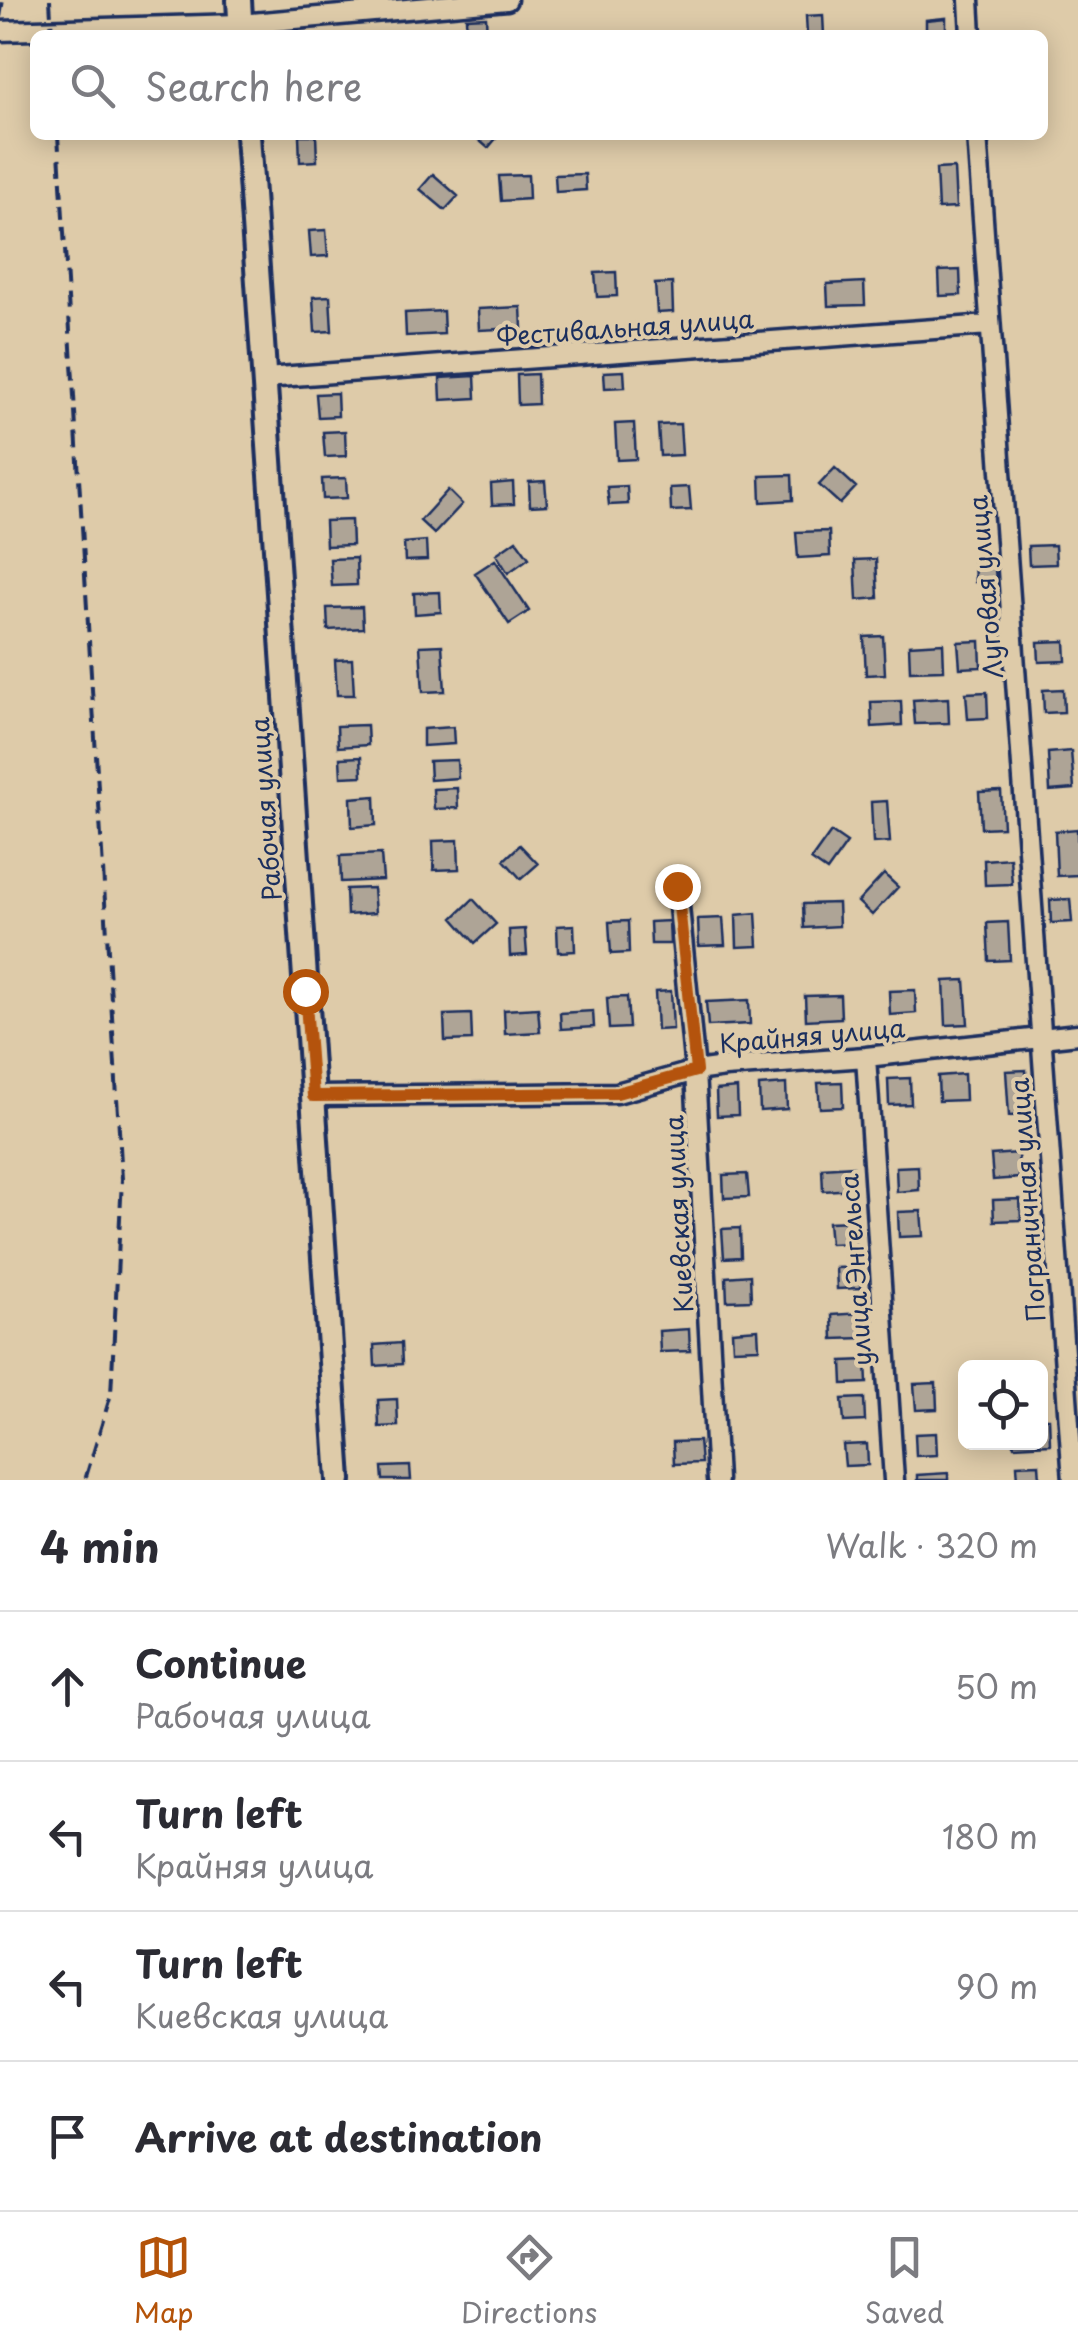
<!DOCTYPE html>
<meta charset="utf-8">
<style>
body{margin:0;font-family:"Playpen Sans",sans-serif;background:#f7f7f7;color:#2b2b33}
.controls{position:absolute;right:30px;bottom:30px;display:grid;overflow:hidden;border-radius:15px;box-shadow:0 5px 25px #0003}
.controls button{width:90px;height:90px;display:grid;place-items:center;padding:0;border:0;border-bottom:2px solid #e1e1e2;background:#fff;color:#2b2b33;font:50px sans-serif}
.stop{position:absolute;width:30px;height:30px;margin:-22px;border:8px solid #b45309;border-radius:50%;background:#fff}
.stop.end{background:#b45309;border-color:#fff;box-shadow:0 2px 10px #0008}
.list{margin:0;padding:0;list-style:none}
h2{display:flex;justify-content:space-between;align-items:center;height:130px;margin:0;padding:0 40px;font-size:42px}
h2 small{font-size:32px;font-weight:400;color:#7c7c81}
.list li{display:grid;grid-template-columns:65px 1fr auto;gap:30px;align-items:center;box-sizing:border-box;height:150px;padding:0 40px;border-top:2px solid #e1e1e2}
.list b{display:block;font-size:38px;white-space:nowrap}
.list p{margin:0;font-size:32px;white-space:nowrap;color:#7c7c81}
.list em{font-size:32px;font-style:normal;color:#7c7c81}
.icon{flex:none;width:55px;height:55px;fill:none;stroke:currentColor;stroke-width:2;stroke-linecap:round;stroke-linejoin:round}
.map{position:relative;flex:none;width:1078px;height:1480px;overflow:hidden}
.search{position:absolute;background:#fff;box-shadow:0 5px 25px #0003;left:30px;right:30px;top:30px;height:110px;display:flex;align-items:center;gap:25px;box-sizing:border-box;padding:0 35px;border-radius:15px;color:#7c7c81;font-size:38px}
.sheet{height:730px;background:#fff}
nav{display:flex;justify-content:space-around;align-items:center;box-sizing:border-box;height:140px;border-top:2px solid #e1e1e2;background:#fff;font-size:28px;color:#7c7c81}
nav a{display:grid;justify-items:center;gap:5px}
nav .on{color:#b45309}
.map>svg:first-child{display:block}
</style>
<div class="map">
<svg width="1078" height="1480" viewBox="0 0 1078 1480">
<rect width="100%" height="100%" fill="#decba9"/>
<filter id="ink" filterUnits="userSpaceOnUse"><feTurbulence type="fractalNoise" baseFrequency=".01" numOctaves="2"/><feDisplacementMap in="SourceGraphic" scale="20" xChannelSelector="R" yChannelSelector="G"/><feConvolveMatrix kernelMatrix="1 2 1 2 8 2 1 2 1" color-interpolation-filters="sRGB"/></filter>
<g filter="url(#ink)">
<path fill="#aea496" stroke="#1b2f5e" stroke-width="2.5" d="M823,15L824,35H807L806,16Z
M486,17L487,35H467L466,18Z
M946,18V35H926V20Z
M299,135H316L317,161L300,162Z
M473,135H499L488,148Z
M954,168L956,208L938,209L936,169Z
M433,174L458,196L445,210L420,189Z
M585,174L586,190L556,192L555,175Z
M528,175L529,199L501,201L499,176Z
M326,230L328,256L311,257L309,231Z
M960,270L961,295L940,296L939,271Z
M616,272L617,296L597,297L595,273Z
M864,282L865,305L828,306L827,284Z
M672,283L673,312L657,313L655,284Z
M330,296L332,331L315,332L313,297Z
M521,307L522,328L479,330L478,309Z
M443,311L444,334L406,336L405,313Z
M624,371L625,387L605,388L604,372Z
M537,374L538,404L518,405L517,375Z
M475,376L476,398L441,400L440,378Z
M337,393L338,416L318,417L316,394Z
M634,423L636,459L617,460L615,424Z
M680,424L682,455L660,456L658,425Z
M345,431L346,456L325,457L323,432Z
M835,468L856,487L840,504L819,485Z
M792,475L793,500L761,502L760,476Z
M346,478L347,498L323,499L322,479Z
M545,481L547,505L530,506L529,482Z
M513,482L514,504L492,505L491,484Z
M627,486L628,504L609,505L607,487Z
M689,487L691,510L671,511L670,488Z
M448,490L462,504L434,534L420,521Z
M351,520L352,545L326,546L325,521Z
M829,531L830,556L798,558L796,532Z
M516,540L529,558L508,573L496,554Z
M426,541L427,560L405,561L404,543Z
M1055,545L1056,564L1029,565L1028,546Z
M356,558L357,585L332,586L330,559Z
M994,558L996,581L975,582L974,559Z
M876,559L878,598L857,600L855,560Z
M495,560L529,611L509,624L475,573Z
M440,592L441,612L415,614L414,593Z
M362,607L363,628L328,630L327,608Z
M883,636L885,674L866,675L864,637Z
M980,641L981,667L960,668L958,642Z
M1065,641L1066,661L1039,662L1038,642Z
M943,643L944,670L910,671L909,645Z
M442,645L445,691L423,692L420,646Z
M352,659L354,695H337L335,660Z
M1063,689L1064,712L1044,713L1043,690Z
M987,692L988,718L968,719L966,693Z
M948,698L949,723L915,724L913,700Z
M901,701L902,725L872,727L871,702Z
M367,725L368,745L338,747L337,726Z
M453,727L454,744L423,746V729Z
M1071,751L1074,789L1050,791L1048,753Z
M361,757L362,776L341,777L340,758Z
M457,760L458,778L430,780L429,761Z
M457,788L458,808L434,809L433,789Z
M1001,791L1003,827L981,828L979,792Z
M375,796L376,825L352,827L351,798Z
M887,801L890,842L873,843L871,802Z
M1077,829L1078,875L1057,876L1055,831Z
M831,832L847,843L827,871L811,860Z
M458,840L459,869L434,870L433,841Z
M520,845L538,864L521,879L504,860Z
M381,854L383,880L341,882L340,856Z
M1010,858L1012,884L985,885L984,860Z
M884,874L898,887L872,915L858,902Z
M373,888L375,913L347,915L346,889Z
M473,899L496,924L475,943L453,918Z
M1070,899L1072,922L1051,923L1050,900Z
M838,903L839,926L804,928L803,904Z
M756,913L758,946L737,947L736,915Z
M723,918L725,945L699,946L698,919Z
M628,921L629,953L611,954L609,922Z
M669,921L670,944H651L650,922Z
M1008,922L1010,960L989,961L987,923Z
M574,925L575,951L558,952L557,926Z
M525,929L527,955L510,956L509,930Z
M965,980L968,1024L946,1025L944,981Z
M915,990L916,1013L890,1015L889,991Z
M671,991L673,1029L657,1030L655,992Z
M840,995L841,1018L806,1020L805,996Z
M627,997L629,1028L609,1029L607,998Z
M749,1000L750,1024L708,1026L706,1002Z
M538,1008L540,1032L505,1034L504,1010Z
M593,1011L594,1027L561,1029L560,1013Z
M471,1014L472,1040L445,1041L444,1015Z
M1026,1070L1028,1115L1009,1116L1006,1071Z
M964,1074L965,1100L939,1101L938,1076Z
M910,1078L911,1104L889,1105L888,1079Z
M842,1082L843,1107L820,1108L818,1083Z
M786,1084L787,1109L760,1111L759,1086Z
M737,1088L738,1115L717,1116L716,1090Z
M1018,1153L1019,1178L993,1180L991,1155Z
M853,1166L854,1189L823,1191L822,1168Z
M918,1166L919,1190L897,1192L896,1167Z
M747,1174L749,1197L724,1198L723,1175Z
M1020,1199L1021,1220L994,1221L993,1200Z
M921,1211L923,1236L899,1237L898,1212Z
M854,1221L855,1243L830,1244L828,1222Z
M740,1228L741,1257L724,1258L722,1229Z
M860,1267L861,1288L837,1289L836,1268Z
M750,1275L751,1300L727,1301L726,1277Z
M862,1313L864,1338L833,1339L832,1315Z
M689,1329L690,1351L660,1352L659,1331Z
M758,1329L759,1348L733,1349L732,1331Z
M401,1343L402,1364L375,1366L374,1345Z
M866,1360L867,1383L843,1384L842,1361Z
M936,1383L937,1409L916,1410L914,1384Z
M864,1398L865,1421L844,1422L842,1399Z
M397,1399L398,1426L379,1427L378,1400Z
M1040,1418H1049L1050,1444L1014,1446L1013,1442H1040Z
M936,1433L937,1455L916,1456L915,1434Z
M699,1441L701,1463L674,1464L673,1442Z
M867,1444L868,1465L845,1466L843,1445Z
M1039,1464L1040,1480H1018L1017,1465Z
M410,1466L411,1480H383L382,1467Z
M948,1473V1480H917V1475Z"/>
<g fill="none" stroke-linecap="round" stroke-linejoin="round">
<defs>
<path id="minor" d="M969,0L971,35
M0,31L240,24L507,0
M977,135L1073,1480
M265,378L989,325
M677,886L695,1071L717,1480
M866,1057L894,1480
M313,1096L617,1093L695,1071L725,1067L866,1057L1078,1034"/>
<path id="major" d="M239,0L241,35
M248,135L339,1480"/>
</defs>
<use href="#minor" stroke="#1b2f5e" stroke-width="25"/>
<use href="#major" stroke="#1b2f5e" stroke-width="30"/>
<use href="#minor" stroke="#decba9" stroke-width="18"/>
<use href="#major" stroke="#decba9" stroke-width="22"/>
<path stroke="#1b2f5e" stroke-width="4" stroke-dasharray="15 8" stroke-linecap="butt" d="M50,0L52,35
M0,17L3,0
M58,135L122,1179L111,1394L85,1480"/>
</g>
</g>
<g fill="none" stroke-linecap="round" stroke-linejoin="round" filter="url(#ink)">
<path stroke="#b45309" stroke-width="12" d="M305,991L313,1096L617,1093L696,1071L677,886"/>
</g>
<g text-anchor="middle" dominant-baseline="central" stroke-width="8" stroke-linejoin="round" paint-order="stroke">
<g font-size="25" fill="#1b2f5e" stroke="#decba9">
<text transform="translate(625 327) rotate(-4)">Фестивальная улица</text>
<text transform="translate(985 587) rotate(-95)">Луговая улица</text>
<text transform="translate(265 809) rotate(-94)">Рабочая улица</text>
<text transform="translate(812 1035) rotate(-5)">Крайняя улица</text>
<text transform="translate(1027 1200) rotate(-94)">Пограничная улица</text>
<text transform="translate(678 1214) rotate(-93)">Киевская улица</text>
<text transform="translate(855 1270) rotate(-94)">улица Энгельса</text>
</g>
</g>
</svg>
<div class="controls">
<button><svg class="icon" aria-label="locate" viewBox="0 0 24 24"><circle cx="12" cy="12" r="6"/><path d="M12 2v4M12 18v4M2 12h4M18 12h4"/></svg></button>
</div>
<div class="stop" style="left:305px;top:991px"></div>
<div class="stop end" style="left:677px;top:886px"></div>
<div class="search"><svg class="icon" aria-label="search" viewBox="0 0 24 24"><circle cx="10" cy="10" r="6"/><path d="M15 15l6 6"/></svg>Search here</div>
</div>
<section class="sheet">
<h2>4 min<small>Walk · 320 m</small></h2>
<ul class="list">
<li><svg class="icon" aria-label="ahead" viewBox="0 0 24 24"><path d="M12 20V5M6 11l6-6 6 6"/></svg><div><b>Continue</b><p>Рабочая улица</p></div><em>50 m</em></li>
<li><svg class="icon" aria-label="left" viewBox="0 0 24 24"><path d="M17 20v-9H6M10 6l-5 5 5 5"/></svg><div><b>Turn left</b><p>Крайняя улица</p></div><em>180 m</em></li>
<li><svg class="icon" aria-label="left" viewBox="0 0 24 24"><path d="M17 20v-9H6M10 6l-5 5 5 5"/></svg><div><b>Turn left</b><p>Киевская улица</p></div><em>90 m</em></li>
<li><svg class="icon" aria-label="arrive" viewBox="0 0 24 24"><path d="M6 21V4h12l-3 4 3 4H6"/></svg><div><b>Arrive at destination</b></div></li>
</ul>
</section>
<nav>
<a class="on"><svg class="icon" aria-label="map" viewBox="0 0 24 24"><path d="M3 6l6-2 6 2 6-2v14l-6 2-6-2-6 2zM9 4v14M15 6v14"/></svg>Map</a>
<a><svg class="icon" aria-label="directions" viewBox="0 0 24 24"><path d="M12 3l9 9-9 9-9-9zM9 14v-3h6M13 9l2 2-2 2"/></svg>Directions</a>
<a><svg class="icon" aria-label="saved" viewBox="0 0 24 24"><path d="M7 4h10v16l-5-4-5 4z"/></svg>Saved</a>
</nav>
